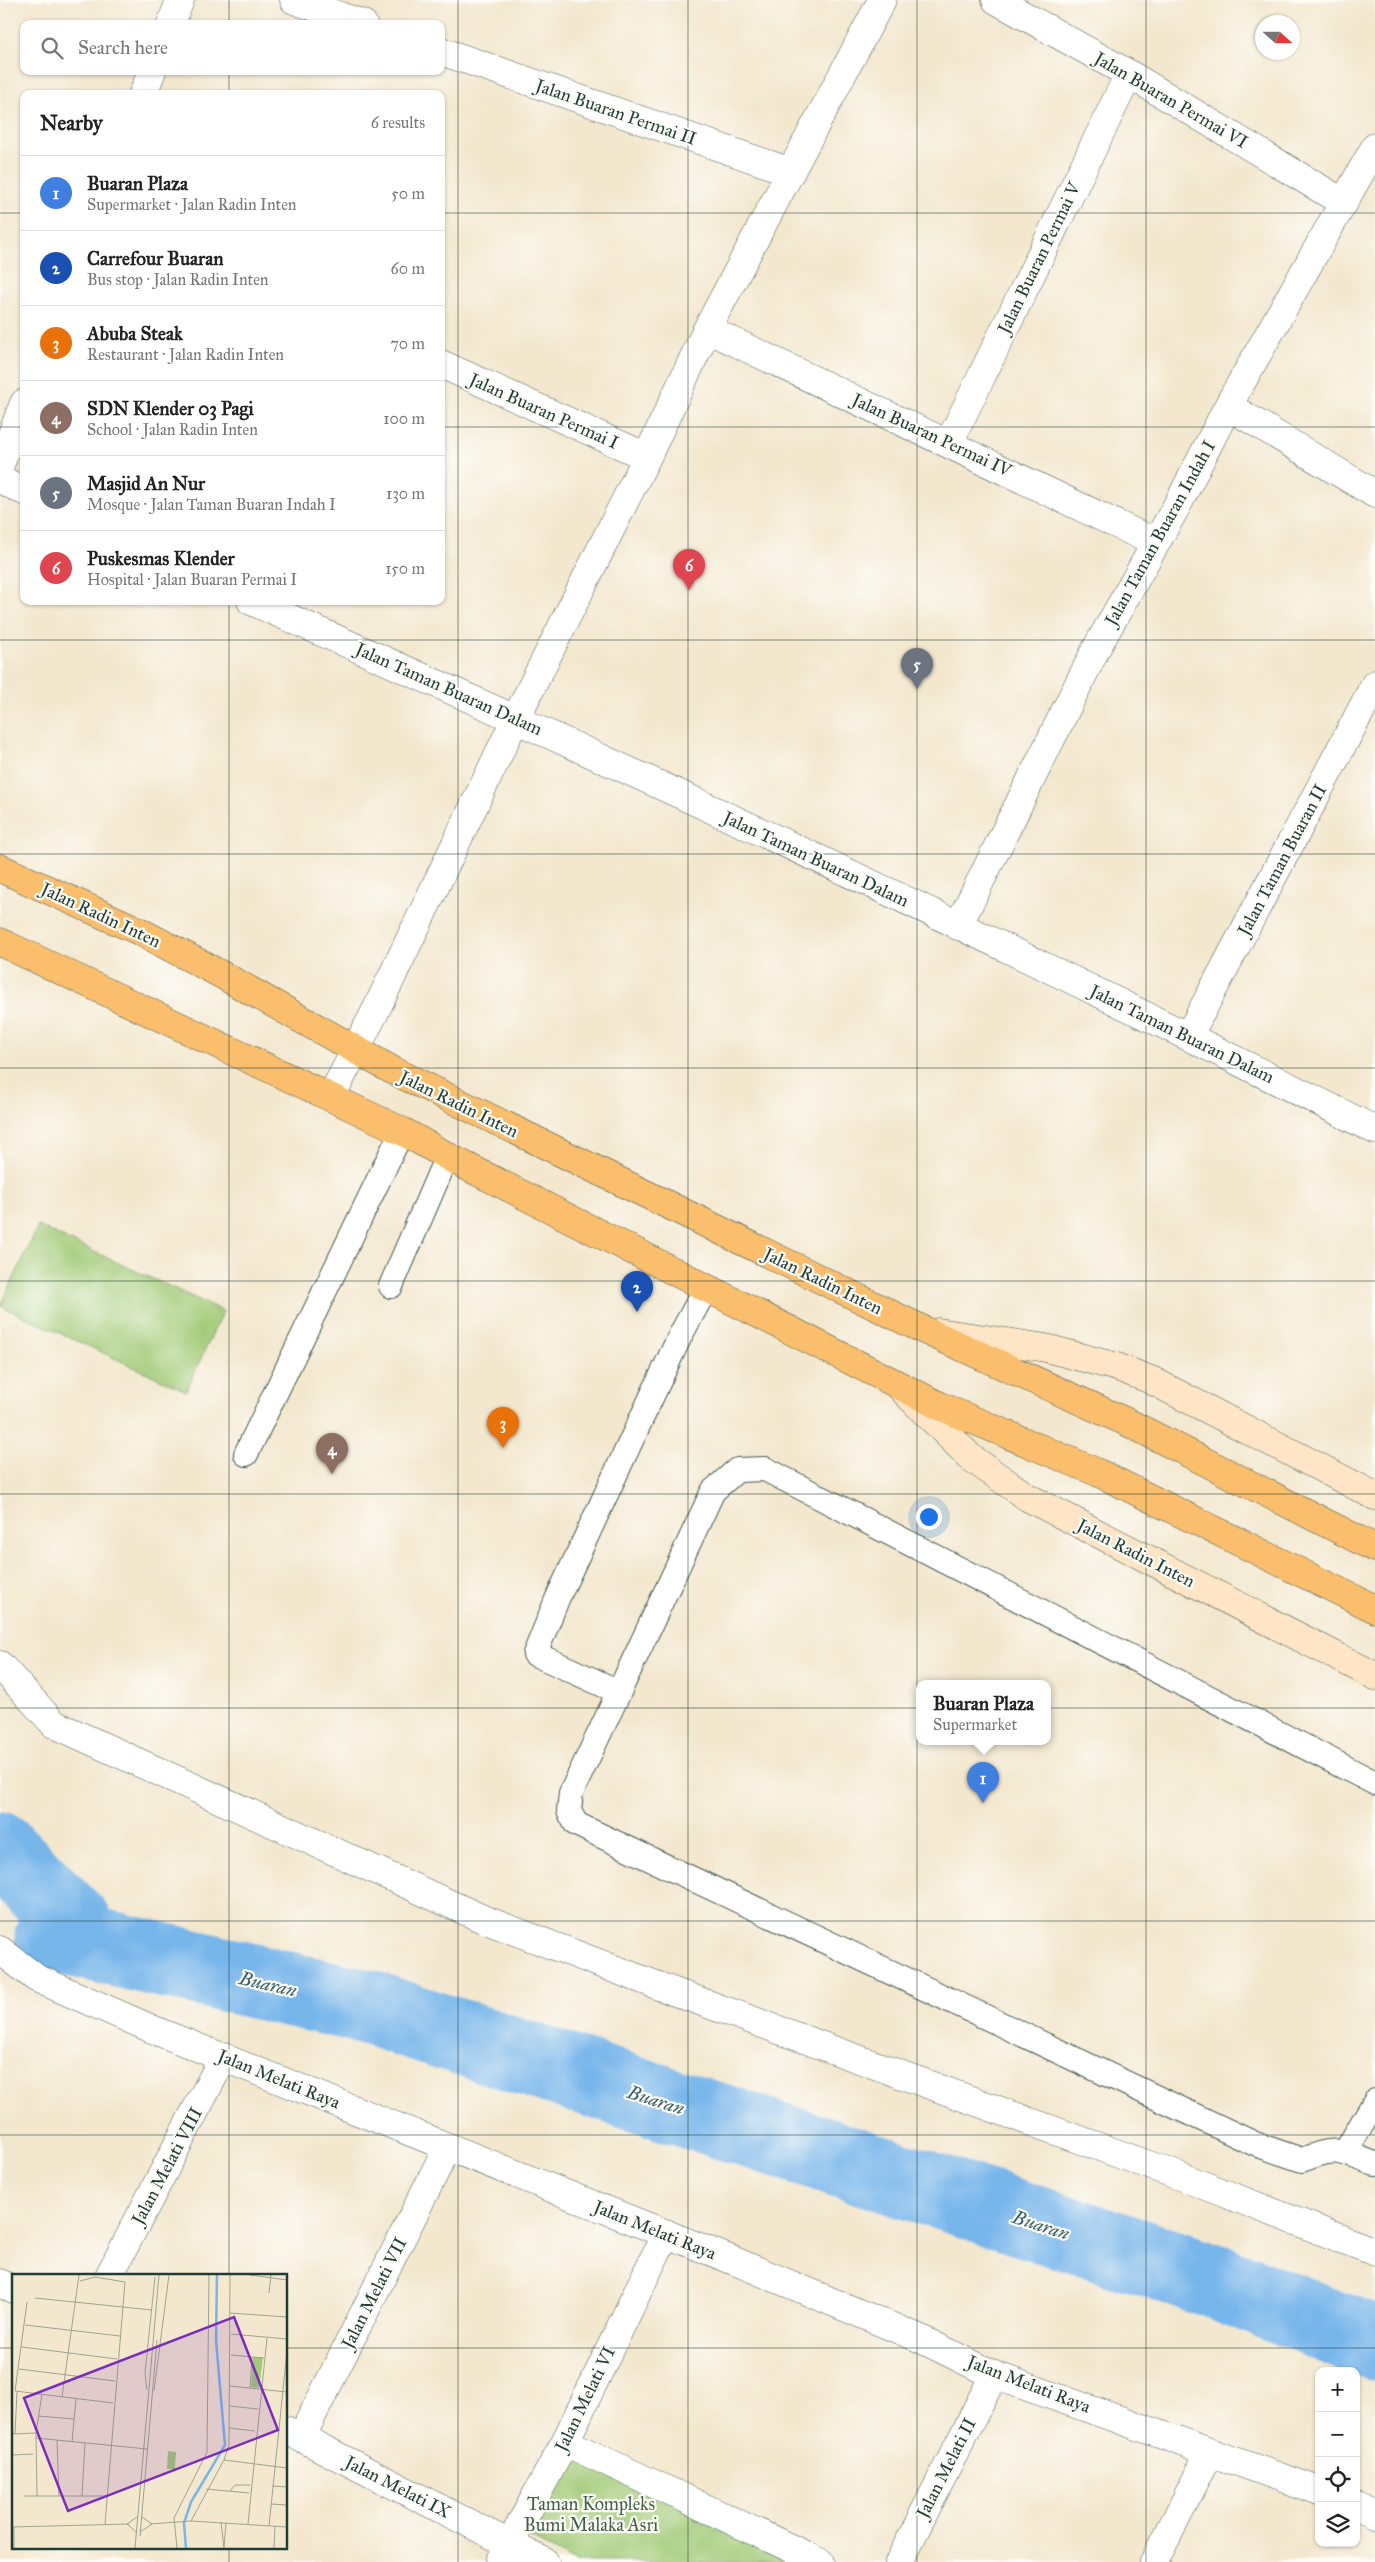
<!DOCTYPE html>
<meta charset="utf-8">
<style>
body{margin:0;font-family:"IM FELL Great Primer",serif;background:#f2f2f2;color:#222}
.controls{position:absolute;right:15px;bottom:15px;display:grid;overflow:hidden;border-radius:10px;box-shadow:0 1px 4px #0004}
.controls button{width:45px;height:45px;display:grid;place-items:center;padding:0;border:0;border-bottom:1px solid #e0e0e0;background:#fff;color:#222;font:25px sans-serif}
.compass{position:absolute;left:1255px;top:15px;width:45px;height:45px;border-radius:50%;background:#fff;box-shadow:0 1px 4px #0004;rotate:111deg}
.you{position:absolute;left:928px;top:1516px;width:18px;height:18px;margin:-12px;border:4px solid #fff;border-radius:50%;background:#1a73e8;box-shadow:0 0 0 8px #1a73e833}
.badge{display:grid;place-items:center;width:32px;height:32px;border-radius:50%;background:#0b8043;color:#fff;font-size:16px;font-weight:700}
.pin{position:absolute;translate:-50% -41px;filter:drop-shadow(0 1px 2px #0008)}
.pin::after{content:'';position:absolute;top:26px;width:18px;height:15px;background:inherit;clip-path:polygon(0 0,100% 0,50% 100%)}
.popup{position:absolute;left:916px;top:1680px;width:135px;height:65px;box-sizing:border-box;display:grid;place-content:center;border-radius:10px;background:#fff;filter:drop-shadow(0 1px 4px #0005);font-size:16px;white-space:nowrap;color:#767676}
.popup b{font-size:19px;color:#222}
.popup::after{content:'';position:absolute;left:50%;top:100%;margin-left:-10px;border:10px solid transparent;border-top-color:#fff}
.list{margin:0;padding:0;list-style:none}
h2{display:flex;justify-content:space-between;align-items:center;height:65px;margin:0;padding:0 20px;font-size:21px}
h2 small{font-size:16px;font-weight:400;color:#767676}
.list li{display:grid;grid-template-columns:32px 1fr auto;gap:15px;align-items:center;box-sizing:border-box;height:75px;padding:0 20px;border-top:1px solid #e0e0e0}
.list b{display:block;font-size:19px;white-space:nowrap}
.list p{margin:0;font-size:16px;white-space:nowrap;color:#767676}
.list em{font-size:16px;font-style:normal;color:#767676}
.icon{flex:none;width:28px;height:28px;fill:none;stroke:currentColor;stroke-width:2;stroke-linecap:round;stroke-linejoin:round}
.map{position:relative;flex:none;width:1375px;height:2562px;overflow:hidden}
.search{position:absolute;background:#fff;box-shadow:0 1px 4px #0004;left:20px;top:20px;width:425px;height:55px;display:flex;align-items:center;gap:12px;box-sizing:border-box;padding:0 18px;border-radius:10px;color:#767676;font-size:19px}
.panel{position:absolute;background:#fff;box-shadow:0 1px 4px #0004;left:20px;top:90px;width:425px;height:515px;border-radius:10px}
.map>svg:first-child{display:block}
</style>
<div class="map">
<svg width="1375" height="2562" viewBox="0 0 1375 2562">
<rect width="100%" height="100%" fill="#fdfcf7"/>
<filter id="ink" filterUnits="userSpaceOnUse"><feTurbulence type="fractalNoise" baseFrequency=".02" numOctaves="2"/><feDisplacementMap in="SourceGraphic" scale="10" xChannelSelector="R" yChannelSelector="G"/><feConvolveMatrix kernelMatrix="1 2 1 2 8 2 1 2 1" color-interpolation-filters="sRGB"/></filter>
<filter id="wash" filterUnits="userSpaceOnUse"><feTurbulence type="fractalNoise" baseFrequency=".0096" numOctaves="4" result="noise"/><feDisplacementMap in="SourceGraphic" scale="20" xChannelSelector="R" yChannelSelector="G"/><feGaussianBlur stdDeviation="1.12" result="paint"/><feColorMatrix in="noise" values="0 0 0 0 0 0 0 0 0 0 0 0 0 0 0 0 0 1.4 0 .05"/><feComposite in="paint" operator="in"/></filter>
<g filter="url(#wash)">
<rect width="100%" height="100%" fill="#f3e7cd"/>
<path fill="#a1cb77" stroke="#608456" d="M38,1226L223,1311L186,1391L1,1306Z
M569,2450L804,2562H575L527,2536Z"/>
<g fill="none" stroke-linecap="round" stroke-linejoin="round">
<path stroke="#77b6eb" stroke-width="75" d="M0,1849L76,1925L52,1935L367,2007L1206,2278L1375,2344"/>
</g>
</g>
<g filter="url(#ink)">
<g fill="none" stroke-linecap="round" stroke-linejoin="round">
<defs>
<path id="lane" d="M391,1286L447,1156
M706,1288L680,1336L558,1597L535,1654L619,1692L571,1793L569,1811L576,1824L1255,2144L1302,2160C1339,2145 1340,2152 1375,2164
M246,1454L402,1131
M619,1692L713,1491L737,1470L765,1469L1375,1783
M1346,2151L1375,2101"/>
<path id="street" d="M294,0L363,24
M996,0L1129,74L1344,203
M171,24L180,0
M441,51L791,172
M143,94L152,71
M707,329L1156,543
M441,364L647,457
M1228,406L1375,494
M949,443L1129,74
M0,465L24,403
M0,479L24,491
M251,601C630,768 1006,943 1375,1130
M958,926L1096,649L1179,502L1228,406L1375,147
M1189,1035L1375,684
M331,1097L375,1012L516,718L647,457L707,329L882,0
M0,1665L54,1724L483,1919L672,1991L1190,2180L1375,2252
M0,1950L36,1978L159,2032L732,2260L921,2339L994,2375L1319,2491
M109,2276L224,2056
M0,2283L14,2290
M286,2430L545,2562
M301,2438L447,2148
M565,2442L820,2562
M1356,2506L1375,2514
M500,2562L565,2442L666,2233
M899,2562L994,2375
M1154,2562L1210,2452"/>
<path id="secondary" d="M938,1332L1046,1348L1117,1367L1151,1380L1375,1496
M903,1390L970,1457L1027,1497L1375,1676"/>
<path id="primary" d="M0,868L139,931L224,976L392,1070L924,1330L1129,1423L1375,1548
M0,942L402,1131L456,1161L940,1406L1099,1473L1375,1609"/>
</defs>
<use href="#lane" stroke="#3f564b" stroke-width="26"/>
<use href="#street" stroke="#3f564b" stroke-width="29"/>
<use href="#secondary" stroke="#3f564b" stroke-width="29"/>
<use href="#primary" stroke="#3f564b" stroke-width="29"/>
<use href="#lane" stroke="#fff" stroke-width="24"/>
<use href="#street" stroke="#fff" stroke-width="28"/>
<use href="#secondary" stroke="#fde5c5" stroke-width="28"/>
<use href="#primary" stroke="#fabe6d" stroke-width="28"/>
</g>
</g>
<path fill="none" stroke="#1f3d34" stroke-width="1" stroke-opacity="0.55" d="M229,0V24M458,0V2562M688,0V2562M917,0V2562M1146,0V2562M229,71V94M0,213H24M441,213H1375M0,427H24M441,427H1375M229,601V2276M0,640H1375M0,854H1375M0,1068H1375M0,1281H1375M0,1494H1375M0,1708H1375M0,1921H1375M0,2135H1375M0,2348H14M286,2348H1375M229,2548V2562"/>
<g text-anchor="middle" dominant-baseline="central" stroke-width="4.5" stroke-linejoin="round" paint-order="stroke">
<g font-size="18" fill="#1f3d34" stroke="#fdfcf7">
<text transform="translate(1171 100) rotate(30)">Jalan Buaran Permai VI</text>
<text transform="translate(616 112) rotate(19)">Jalan Buaran Permai II</text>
<text transform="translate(1039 258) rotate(-64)">Jalan Buaran Permai V</text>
<text transform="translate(544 411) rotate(24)">Jalan Buaran Permai I</text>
<text transform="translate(932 435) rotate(25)">Jalan Buaran Permai IV</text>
<text transform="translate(1160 533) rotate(-61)">Jalan Taman Buaran Indah I</text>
<text transform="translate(449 689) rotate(24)">Jalan Taman Buaran Dalam</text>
<text transform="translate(816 859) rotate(25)">Jalan Taman Buaran Dalam</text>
<text transform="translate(1282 860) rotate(-62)">Jalan Taman Buaran II</text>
<text transform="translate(101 915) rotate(25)">Jalan Radin Inten</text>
<text transform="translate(1182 1034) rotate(26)">Jalan Taman Buaran Dalam</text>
<text transform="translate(459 1104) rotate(26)">Jalan Radin Inten</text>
<text transform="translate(823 1281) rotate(26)">Jalan Radin Inten</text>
<text transform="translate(1136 1553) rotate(27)">Jalan Radin Inten</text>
<text transform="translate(279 2079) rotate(22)">Jalan Melati Raya</text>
<text transform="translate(167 2166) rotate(-62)">Jalan Melati VIII</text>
<text transform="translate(655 2230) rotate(22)">Jalan Melati Raya</text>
<text transform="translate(374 2293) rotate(-63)">Jalan Melati VII</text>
<text transform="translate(1029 2384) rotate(21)">Jalan Melati Raya</text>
<text transform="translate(585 2399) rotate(-64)">Jalan Melati VI</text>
<text transform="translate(946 2468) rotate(-63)">Jalan Melati II</text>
<text transform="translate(398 2487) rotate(27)">Jalan Melati IX</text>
</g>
<g font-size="18" fill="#406045" stroke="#fdfcf7">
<text x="591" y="2504">Taman Kompleks<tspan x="591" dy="21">Bumi Malaka Asri</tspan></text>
</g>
<g font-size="19" font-style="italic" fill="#39616b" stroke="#fdfcf7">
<text transform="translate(268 1984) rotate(13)">Buaran</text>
<text transform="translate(656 2100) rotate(18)">Buaran</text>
<text transform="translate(1041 2225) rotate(18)">Buaran</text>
</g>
</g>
<g transform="translate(12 2274)">
<rect width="275" height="275" fill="#f3e7cd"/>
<path d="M241,83L251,84L247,114L239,113ZM156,177L164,178L163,195H155Z" fill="#a1cb77"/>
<path fill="none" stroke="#77b6eb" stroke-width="2.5" d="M174,274L172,249L179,228L213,171L204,66L205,1"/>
<path fill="none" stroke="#9ea390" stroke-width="1" d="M238,1L275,6M68,7L83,3L113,8L93,250M257,19L259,1M23,24L140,36M15,28L3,117L101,129M218,39L275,43M13,51L108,62M219,60L275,65M10,73L105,85M219,81L252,84M7,95L103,107M218,112L275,118M238,114L240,83M135,116L133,99L143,3M142,117L157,1M50,123L67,1M218,132L246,135M26,142L62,145M217,154L243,157M0,160L24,159M3,160L5,118M24,164L135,175M45,166L47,222M60,168L64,125M0,181L21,180M212,186L275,194M260,212L275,213M194,215L237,219M218,217L223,211H238M12,222H95M25,222L24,159L30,120M70,222L73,169M259,230L275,231M179,247L212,186L217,171L218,1M209,248L212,274M138,250L179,247L275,253M236,250L255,64M257,252L275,77M0,253L117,250M2,253V274M124,258L115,250L125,243M128,258L140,250L130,243M128,262L145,66M212,273L214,249M123,274L147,1M165,274L162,244L195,178L197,1M262,274L263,252"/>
<path fill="#7b2cbf" fill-opacity="0.15" stroke="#7b2cbf" stroke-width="2.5" d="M222,43L266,156L56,237L12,124Z"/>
<rect width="275" height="275" fill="none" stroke="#1f3d34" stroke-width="2.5"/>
</g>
</svg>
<div class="controls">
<button>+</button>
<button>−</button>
<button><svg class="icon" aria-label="locate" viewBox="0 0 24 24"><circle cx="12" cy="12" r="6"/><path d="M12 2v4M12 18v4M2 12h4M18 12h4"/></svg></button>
<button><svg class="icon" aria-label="layers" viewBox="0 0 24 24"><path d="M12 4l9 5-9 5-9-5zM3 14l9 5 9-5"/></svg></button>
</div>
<svg class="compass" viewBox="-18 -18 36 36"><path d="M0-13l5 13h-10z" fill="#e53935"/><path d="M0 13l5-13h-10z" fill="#767676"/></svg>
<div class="you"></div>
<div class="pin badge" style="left:983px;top:1803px;background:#3f7fe0">1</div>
<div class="popup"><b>Buaran Plaza</b>Supermarket</div>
<div class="pin badge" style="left:637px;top:1312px;background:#1a4fb4">2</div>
<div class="pin badge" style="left:503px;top:1448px;background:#e8710a">3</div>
<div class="pin badge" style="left:332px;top:1474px;background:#8d6e63">4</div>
<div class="pin badge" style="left:917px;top:689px;background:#6b7280">5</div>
<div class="pin badge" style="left:689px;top:590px;background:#e0444e">6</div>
<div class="search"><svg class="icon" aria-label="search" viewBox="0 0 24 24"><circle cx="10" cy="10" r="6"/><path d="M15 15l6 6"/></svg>Search here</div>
<section class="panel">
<h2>Nearby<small>6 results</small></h2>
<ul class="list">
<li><span class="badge" style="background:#3f7fe0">1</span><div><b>Buaran Plaza</b><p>Supermarket · Jalan Radin Inten</p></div><em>50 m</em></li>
<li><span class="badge" style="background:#1a4fb4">2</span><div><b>Carrefour Buaran</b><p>Bus stop · Jalan Radin Inten</p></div><em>60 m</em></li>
<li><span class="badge" style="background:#e8710a">3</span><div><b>Abuba Steak</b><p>Restaurant · Jalan Radin Inten</p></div><em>70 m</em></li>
<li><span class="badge" style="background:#8d6e63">4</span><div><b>SDN Klender 03 Pagi</b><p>School · Jalan Radin Inten</p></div><em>100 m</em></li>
<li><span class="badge" style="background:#6b7280">5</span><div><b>Masjid An Nur</b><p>Mosque · Jalan Taman Buaran Indah I</p></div><em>130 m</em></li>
<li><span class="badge" style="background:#e0444e">6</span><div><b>Puskesmas Klender</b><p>Hospital · Jalan Buaran Permai I</p></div><em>150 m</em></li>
</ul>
</section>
</div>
